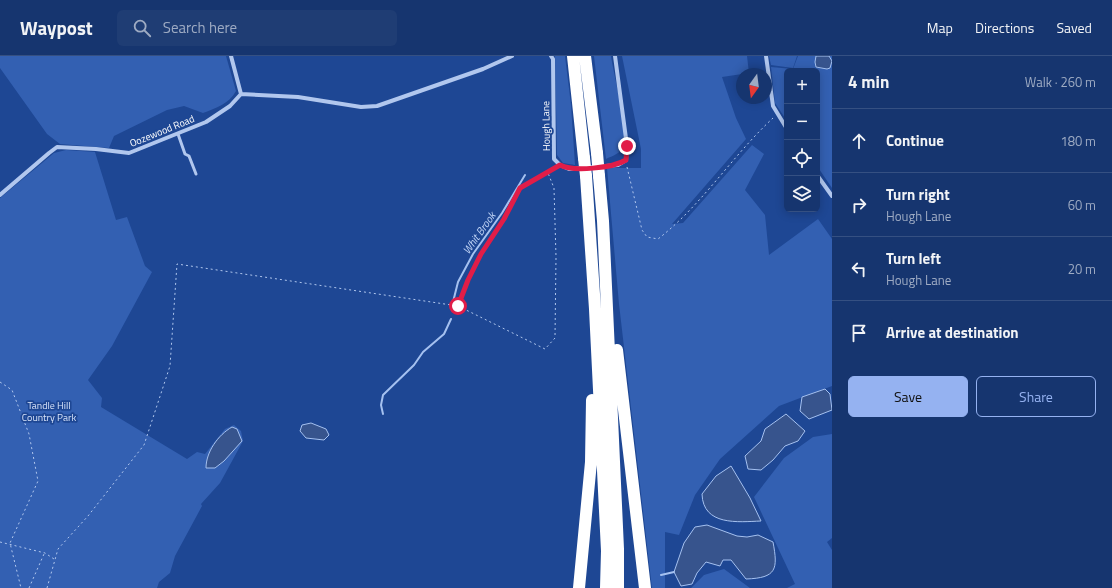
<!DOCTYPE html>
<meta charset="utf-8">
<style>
body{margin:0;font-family:"Titillium Web",sans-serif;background:#1f3d74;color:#f1f3f6}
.controls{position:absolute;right:12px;top:12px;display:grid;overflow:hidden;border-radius:6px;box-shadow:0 2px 10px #0003}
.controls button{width:36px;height:36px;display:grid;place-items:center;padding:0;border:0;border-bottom:1px solid #355082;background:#16356f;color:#f1f3f6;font:20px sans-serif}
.compass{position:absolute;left:736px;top:12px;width:36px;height:36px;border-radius:50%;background:#16356f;box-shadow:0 2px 10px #0003;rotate:194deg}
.stop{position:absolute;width:12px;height:12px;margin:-9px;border:3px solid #e11d48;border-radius:50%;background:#fff}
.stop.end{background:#e11d48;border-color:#fff;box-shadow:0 1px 4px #0008}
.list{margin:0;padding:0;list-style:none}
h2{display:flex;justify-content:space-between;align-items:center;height:52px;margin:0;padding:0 16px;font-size:17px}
h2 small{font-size:13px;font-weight:400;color:#9eabc3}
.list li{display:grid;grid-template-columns:26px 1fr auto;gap:12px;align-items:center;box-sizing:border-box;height:64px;padding:0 16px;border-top:1px solid #355082}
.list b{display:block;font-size:15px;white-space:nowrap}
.list p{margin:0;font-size:13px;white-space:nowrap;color:#9eabc3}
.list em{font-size:13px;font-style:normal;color:#9eabc3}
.actions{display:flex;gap:8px;padding:12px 16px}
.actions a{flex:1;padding:9px 0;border:1px solid #95b2f1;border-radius:6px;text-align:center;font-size:14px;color:#95b2f1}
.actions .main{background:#95b2f1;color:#111}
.icon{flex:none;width:22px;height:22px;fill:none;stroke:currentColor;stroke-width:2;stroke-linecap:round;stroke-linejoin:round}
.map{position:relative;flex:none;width:832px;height:532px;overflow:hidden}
header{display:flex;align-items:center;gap:24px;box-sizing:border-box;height:56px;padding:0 20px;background:#16356f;border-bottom:1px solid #355082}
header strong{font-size:19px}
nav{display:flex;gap:22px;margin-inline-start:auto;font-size:14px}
.search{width:280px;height:36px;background:#1f3d74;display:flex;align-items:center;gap:10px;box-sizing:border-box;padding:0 14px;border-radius:6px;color:#9eabc3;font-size:15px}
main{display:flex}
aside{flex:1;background:#16356f}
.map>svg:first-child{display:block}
</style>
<header>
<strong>Waypost</strong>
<div class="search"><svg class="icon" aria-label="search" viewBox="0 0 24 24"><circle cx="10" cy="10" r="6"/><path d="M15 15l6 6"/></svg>Search here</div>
<nav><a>Map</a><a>Directions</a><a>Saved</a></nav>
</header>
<main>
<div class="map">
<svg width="832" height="532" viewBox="0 0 832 532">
<rect width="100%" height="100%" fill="#1e4794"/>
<path fill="#3360b2" d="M0,0H226L236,35C229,48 216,52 203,57L184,50L167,54L114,80L109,92L60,88L47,78L0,12Z
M555,0H565L571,49L575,109L563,107L557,99Z
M594,0H611C614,20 628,73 623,90C622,97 612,100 606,103Z
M622,0H747L749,17L722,21L736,62L746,83L672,168L683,167L752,89L764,98L745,134L765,159L769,199L818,163L832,183V330L779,350L720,403L695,439L679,479L665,476V532H652L619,248L607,112H641V93Z
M769,0H797L793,12L771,9Z
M798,0H832V132L817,110V15H787V65L775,47L771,11L793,13Z
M66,94L95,96L116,164L127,161L145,210L152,216L112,290L88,324L102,342L101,351L187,403L197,396L205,398L225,373L234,369L241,375L243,385L220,427L201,448L202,450L175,500L170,517L159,526L157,532H0V142L54,97Z
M832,378V482L827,486L832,494V532H787L795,528L754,441L784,402L813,381Z
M724,513L750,532H691L704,519Z"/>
<path fill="#37548d" stroke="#a5c1f0" d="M816,0H829L832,5L830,12L827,13L816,11L815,6Z
M825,333L830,338L832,354L809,363L800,355L802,341Z
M786,358L805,375L798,385L785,390L773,404L761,414L748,413L745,400L761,385L765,373Z
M311,367L326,373L329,379L324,384L306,382L300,375L302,369Z
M232,371L237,373L242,385L224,405L215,412H206C206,396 218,379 232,371Z
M731,410L750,442L761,465C738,466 703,470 702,438L716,420Z
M707,469L737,480L747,481L758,479L773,486C778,513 777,522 746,523L731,504H723L720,510L706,506L697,517L692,528L681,530L674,516L684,487L695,471Z"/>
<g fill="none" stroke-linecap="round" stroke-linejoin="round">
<path stroke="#a5c1f0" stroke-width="2" d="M453,246L458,226L473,198L502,157L525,119
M383,358L381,349L383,339L414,309L423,296L444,278L451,263
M661,519L674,516"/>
<path stroke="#b1c7ee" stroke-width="1" stroke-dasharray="2 3" stroke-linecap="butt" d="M627,111L642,174L647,181L658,183C702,149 732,100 773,62
M458,249L468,224L481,198L504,163L520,132L554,112
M0,326L12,334L29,378L38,425L10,487L21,532
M0,486L45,497L54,503
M29,532L44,498
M47,532L58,493L88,460L144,389L170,310L177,208L458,250L545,293L555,282L556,201L554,132L548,117"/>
<path stroke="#b1c7ee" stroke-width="3" d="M178,78L185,98L189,100L196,118"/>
<path stroke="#b1c7ee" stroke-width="4" d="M231,0L241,38
M551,0L553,3L554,103L560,109L569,113L618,109L626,104L627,90L615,0
M766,0L773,50L787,73
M241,38L298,41L361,51L377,50L483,13L512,0
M817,119L832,140
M0,139L49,97L57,91L96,93L129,97L206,66L230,50L241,38"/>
<path stroke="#fff" stroke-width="12" d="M573,0L584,102
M585,0L597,97
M586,120L595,253L607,495L606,532
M599,120L603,165L618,493V532
M617,294L645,532
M579,532L591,406L592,344"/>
<path stroke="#fff" stroke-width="12" d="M597,97L599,120
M584,102L586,120"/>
</g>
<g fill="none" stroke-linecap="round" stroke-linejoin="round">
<path stroke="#e11d48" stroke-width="5" d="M458,250L468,224L481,198L504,163L520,132L560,109C573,116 613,112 626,104L627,90"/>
</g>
<g text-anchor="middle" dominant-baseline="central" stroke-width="3.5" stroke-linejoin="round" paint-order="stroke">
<g font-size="10" fill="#fff" stroke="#1e4794">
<text transform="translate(546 70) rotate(-91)">Hough Lane</text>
<text transform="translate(162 75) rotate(-22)">Oozewood Road</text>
</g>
<g font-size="10" fill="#d8e4fa" stroke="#1e4794">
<text x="49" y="349">Tandle Hill<tspan x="49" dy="12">Country Park</tspan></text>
</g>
<g font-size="11" font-style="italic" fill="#bed2f5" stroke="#1e4794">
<text transform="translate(479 177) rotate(-55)">Whit Brook</text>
</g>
</g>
</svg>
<div class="controls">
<button>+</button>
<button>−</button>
<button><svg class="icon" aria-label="locate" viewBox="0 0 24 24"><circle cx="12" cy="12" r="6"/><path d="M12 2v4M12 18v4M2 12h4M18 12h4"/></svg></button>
<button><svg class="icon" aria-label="layers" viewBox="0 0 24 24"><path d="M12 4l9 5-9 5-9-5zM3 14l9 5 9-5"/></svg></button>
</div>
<svg class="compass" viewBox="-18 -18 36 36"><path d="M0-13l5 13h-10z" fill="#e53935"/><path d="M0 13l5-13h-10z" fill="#9eabc3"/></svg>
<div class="stop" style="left:458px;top:250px"></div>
<div class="stop end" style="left:627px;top:90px"></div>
</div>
<aside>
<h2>4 min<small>Walk · 260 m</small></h2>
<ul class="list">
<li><svg class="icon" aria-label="ahead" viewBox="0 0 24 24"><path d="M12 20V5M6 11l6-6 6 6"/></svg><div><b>Continue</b></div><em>180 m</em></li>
<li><svg class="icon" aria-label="right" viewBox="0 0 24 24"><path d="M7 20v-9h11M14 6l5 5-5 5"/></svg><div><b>Turn right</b><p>Hough Lane</p></div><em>60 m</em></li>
<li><svg class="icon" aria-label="left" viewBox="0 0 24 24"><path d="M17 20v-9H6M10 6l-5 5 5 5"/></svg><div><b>Turn left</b><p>Hough Lane</p></div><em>20 m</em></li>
<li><svg class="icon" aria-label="arrive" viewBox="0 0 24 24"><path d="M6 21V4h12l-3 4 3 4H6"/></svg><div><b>Arrive at destination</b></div></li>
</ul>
<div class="actions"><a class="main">Save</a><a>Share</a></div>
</aside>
</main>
